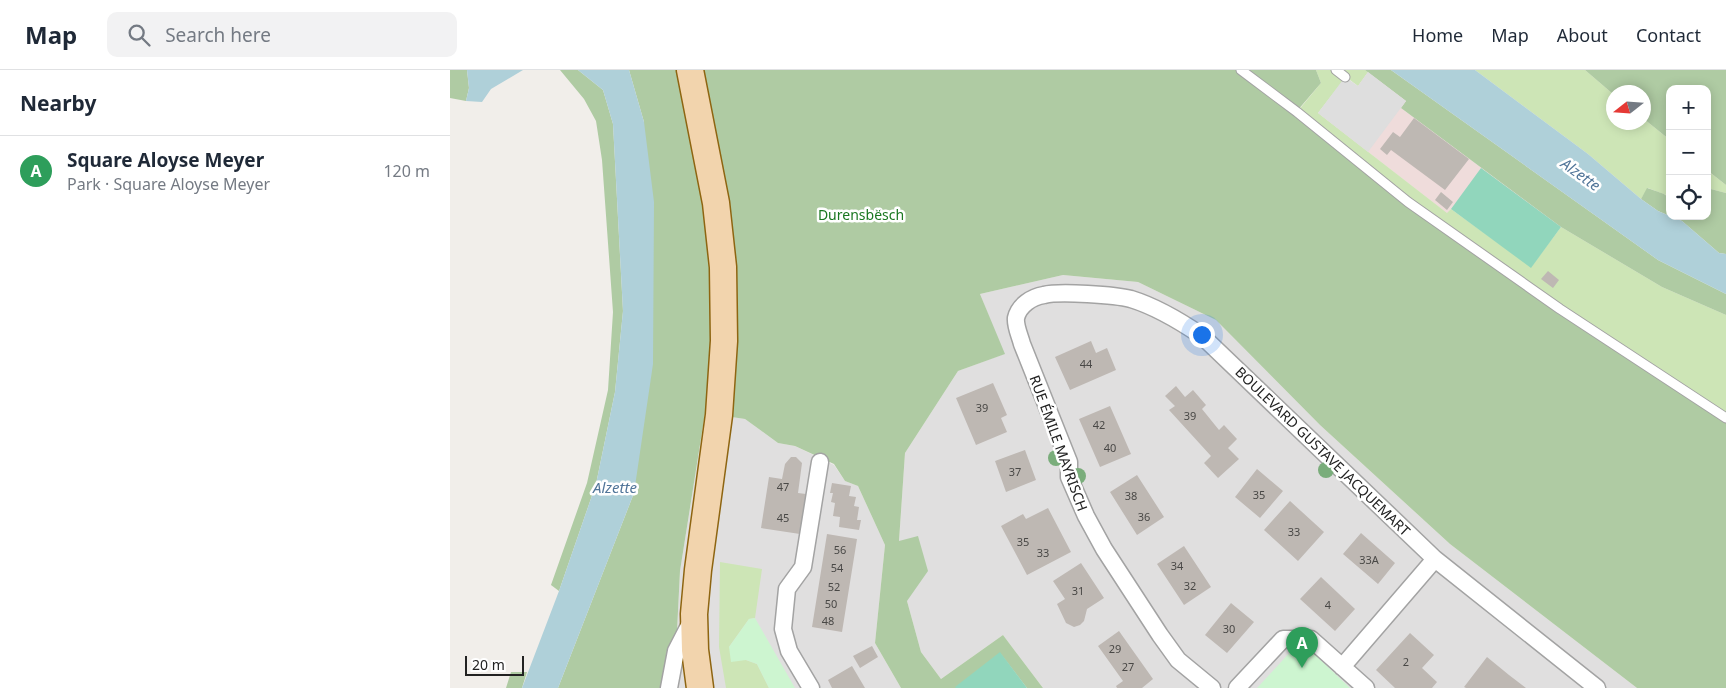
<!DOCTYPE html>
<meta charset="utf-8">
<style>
body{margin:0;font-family:"Noto Sans",sans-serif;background:#f2f2f3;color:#1f2937}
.controls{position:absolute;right:15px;top:15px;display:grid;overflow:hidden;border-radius:10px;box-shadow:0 2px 12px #0003}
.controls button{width:45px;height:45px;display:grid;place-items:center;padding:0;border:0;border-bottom:1px solid #e0e1e3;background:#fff;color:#1f2937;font:25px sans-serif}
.compass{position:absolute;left:1156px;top:15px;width:45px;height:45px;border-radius:50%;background:#fff;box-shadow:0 2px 12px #0003;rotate:253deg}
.scale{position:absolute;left:15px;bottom:12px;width:59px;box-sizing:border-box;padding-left:5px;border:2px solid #222;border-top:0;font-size:14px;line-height:18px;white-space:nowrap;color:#222;-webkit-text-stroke:4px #fff;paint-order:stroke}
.you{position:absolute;left:751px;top:264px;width:18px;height:18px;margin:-12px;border:4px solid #fff;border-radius:50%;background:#1a73e8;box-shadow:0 0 0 8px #1a73e833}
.badge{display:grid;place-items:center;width:32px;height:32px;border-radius:50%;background:#bd1717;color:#fff;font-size:16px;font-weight:700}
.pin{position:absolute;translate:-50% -41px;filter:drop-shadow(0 1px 2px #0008)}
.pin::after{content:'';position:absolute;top:26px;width:18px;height:15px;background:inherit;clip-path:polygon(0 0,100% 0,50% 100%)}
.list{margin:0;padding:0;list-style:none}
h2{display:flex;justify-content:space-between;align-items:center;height:65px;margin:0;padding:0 20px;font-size:21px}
h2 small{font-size:16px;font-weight:400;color:#747a83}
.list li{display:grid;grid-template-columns:32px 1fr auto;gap:15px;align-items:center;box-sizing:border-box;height:70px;padding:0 20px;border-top:1px solid #e0e1e3}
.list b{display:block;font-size:19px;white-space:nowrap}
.list p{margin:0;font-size:16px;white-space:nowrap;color:#747a83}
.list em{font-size:16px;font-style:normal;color:#747a83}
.icon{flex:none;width:28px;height:28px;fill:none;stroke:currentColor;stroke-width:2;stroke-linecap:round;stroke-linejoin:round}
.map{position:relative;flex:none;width:1276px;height:618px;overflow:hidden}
header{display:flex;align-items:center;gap:30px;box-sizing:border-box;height:70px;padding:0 25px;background:#fff;border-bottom:1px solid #e0e1e3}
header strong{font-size:24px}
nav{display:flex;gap:28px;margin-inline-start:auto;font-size:18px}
.search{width:350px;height:45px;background:#f2f2f3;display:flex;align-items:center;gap:12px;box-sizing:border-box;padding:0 18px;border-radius:10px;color:#747a83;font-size:19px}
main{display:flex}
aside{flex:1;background:#fff}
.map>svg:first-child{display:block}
</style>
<header>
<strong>Map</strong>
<div class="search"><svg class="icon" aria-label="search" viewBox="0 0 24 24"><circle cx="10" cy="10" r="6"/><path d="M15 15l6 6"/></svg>Search here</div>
<nav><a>Home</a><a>Map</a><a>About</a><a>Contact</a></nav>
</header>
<main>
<aside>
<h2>Nearby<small></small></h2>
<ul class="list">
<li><span class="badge" style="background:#2e9e5b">A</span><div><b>Square Aloyse Meyer</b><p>Park · Square Aloyse Meyer</p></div><em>120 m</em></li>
</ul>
</aside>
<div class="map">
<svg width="1276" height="618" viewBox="0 0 1276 618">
<rect width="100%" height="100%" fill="#f1eeea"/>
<path fill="#e0dfdf" d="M613,205L688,212L766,250L870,355L1000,474L1187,618H593L553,565L491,609L471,582L457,531L449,472L455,383L508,301L554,284L530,224Z
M255,343L295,349L328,373L345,376L384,395L395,411L408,416L435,475L425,573L451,618H219L226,581L230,501Z"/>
<path fill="#efdcdb" d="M918,2L956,31L951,38L1111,157L1001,139L998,144L868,43L908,16Z"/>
<path fill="#cde5b6" d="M866,0H915L918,2L908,16L896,7L868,43L997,143L1001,139L1081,197L1111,157L1212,217L1276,245V348L958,132L847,42L871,13Z
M1025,0H1135L1163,24L1164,52H1194V49L1220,70V129L1216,125L1198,118L1191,129L1138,84Z
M1257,100L1276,115V123L1257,118Z
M270,492L312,499L305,548L299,549L279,577L296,590L307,594L319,618H276L269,577Z"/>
<path fill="#afcba3" d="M0,0H17L19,18L16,31L0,28Z
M110,0H128L153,20L163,54L173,241L165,322L146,414L109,521L101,515L137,413L158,320L163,242L152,90L146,51L134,29Z
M179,0H866L871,13L847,41L958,132L1276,348V618H1187L1000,474L870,355L766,250L688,212L613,205L530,224L555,284L508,301L455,383L449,471L468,466L478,501L457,531L471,582L491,609L553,565L593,618H577L550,583L506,618H451L425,573L435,475L408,416L395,411L384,394L345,376L328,373L295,349L255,343L230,501L226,581L219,618H108L184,423L194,52Z
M915,0H941L1208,190L1276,224V245L1212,217L1111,157L951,38L956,31Z
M1135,0H1276V115L1257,100V19H1220V70L1194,49V22H1164L1163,24Z
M1197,118C1219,126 1220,122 1220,146L1208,141L1191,129Z
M1257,118L1276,123V184L1269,183L1232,151L1220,146H1257Z
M61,602H77L72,618H56Z"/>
<path fill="#cdf5d0" d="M305,548L345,618H319L307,594L296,590L281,592L279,577L299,549Z
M857,577L900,618H807L843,579Z"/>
<path fill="#91d6bc" d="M1031,98L1111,157L1081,198L1001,139Z
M550,582L577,618H506L505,617Z"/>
<path fill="#dedede" d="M918,2L956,31L918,82L868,43L895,7L908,16Z"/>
<path fill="#afd0d9" d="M17,0H73L41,19L32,32L16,31L19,18Z
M128,0H179L194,52L204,132L203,294L184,423L108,618H72L109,521L146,414L165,322L173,241L163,54L153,20Z
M941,0H1025L1138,84L1191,129L1208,141L1232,151L1269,183L1276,184V224L1208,190Z"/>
<path fill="#beb8b3" d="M964,48L1019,89L995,120L941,80L937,85L930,79L943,62L950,67Z
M991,122L1003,132L997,140L985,130Z
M1098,201L1109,210L1103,218L1091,209Z
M641,271L646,283L657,278L666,300L620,320L605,287Z
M543,313L557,345L551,348L557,362L526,375L506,328Z
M726,316L735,327L743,320L756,335L752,339L769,360L774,355L787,369L778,378L789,389L768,408L754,393L761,386L719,340L725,336L715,326Z
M660,336L681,384L650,397L629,349Z
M575,380L586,410L556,422L545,391Z
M341,387H346L352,393L348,423L356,424L350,464L311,458L319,407L332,409L335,394Z
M807,399L833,421L810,448L785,427Z
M687,405L714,447L687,465L660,422Z
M382,413L401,416L399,426L406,427L404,436L409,437L407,450H411L409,460L389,457L390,447L383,446L385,433L381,432L383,423H380Z
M840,431L874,462L848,491L814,460Z
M598,438L621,482L577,505L551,456L573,444L576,449Z
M911,463L945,493L928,514L893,484Z
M377,464L407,469L392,562L362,557Z
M734,476L761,517L734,535L707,494Z
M631,493L654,528L637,539L634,551L630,555L624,557L616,553L607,534L615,529L603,511Z
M871,507L905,539L885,561L850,529Z
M781,533L804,552L777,583L755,565Z
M669,561L703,609L692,618H667L666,616L673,611L648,576Z
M960,563L984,585L972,598L987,612L982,618H945L926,600Z
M422,576L428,587L410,598L403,586Z
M1037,587L1059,605L1076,618H1016L1014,617Z
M402,596L415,618H382L378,610Z"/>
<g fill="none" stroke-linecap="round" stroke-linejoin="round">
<defs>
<path id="service" d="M791,0L847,42L958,132L1110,239L1276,348
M886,0L895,7"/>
<path id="minor" d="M892,597L985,489
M219,618L226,581L242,550
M361,618L339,581L333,559L337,519L353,497L370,392
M762,618L728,590L710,565L654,479L636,446L619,407V392L572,274C570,266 565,256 566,248C569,235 582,227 594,225C609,221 666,225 681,229C707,237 730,251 752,266L985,489L1147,618
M787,618L833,569H861L916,618"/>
<path id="primary" d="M240,0L266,133L273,197L274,271L269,345L248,500L244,544L245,580L250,618"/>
</defs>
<use href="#service" stroke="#a3a3a3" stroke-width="11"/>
<use href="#minor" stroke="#a3a3a3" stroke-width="19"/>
<use href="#primary" stroke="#8e6511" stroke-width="29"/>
<use href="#service" stroke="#fff" stroke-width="9"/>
<use href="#minor" stroke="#fff" stroke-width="16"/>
<use href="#primary" stroke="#f2d4ad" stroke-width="26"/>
</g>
<g fill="#7aad7b">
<circle cx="606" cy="388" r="8"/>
<circle cx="876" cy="400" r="8"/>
<circle cx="628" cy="406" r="8"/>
</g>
<g text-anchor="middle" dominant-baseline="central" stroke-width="5" stroke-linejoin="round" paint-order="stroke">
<g font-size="11" fill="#494846">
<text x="636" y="293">44</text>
<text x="532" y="337">39</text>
<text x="740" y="345">39</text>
<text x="649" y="354">42</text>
<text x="660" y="377">40</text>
<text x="565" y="401">37</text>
<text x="333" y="416">47</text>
<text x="809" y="424">35</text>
<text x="681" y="425">38</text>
<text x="694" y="446">36</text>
<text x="333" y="447">45</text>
<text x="844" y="461">33</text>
<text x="573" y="471">35</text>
<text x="390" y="479">56</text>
<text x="593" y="482">33</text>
<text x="919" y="489">33A</text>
<text x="727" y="495">34</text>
<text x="387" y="497">54</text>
<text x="740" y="515">32</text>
<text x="384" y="516">52</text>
<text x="628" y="520">31</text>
<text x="381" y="533">50</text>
<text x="878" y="534">4</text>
<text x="378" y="550">48</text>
<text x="779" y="558">30</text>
<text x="665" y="578">29</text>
<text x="956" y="591">2</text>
<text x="678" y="596">27</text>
</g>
<g font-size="14" fill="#197720" stroke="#fff">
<text x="411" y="144">Durensbësch</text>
</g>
<g font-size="14" fill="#222" stroke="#fff">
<text transform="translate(609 373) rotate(70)">RUE ÉMILE MAYRISCH</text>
<text transform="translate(873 381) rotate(44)">BOULEVARD GUSTAVE JACQUEMART</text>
</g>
<g font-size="15" font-style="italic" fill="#517599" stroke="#fff">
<text transform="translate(1131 104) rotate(36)">Alzette</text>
<text x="165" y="417">Alzette</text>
</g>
</g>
</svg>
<div class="controls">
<button>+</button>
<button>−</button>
<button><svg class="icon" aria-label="locate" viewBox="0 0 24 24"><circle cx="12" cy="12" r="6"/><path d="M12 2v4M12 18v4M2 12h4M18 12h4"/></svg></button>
</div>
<svg class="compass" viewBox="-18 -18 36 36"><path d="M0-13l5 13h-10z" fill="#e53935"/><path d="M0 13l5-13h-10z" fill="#747a83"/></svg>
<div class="scale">20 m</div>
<div class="you"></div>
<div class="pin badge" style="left:852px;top:598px;background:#2e9e5b">A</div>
</div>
</main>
